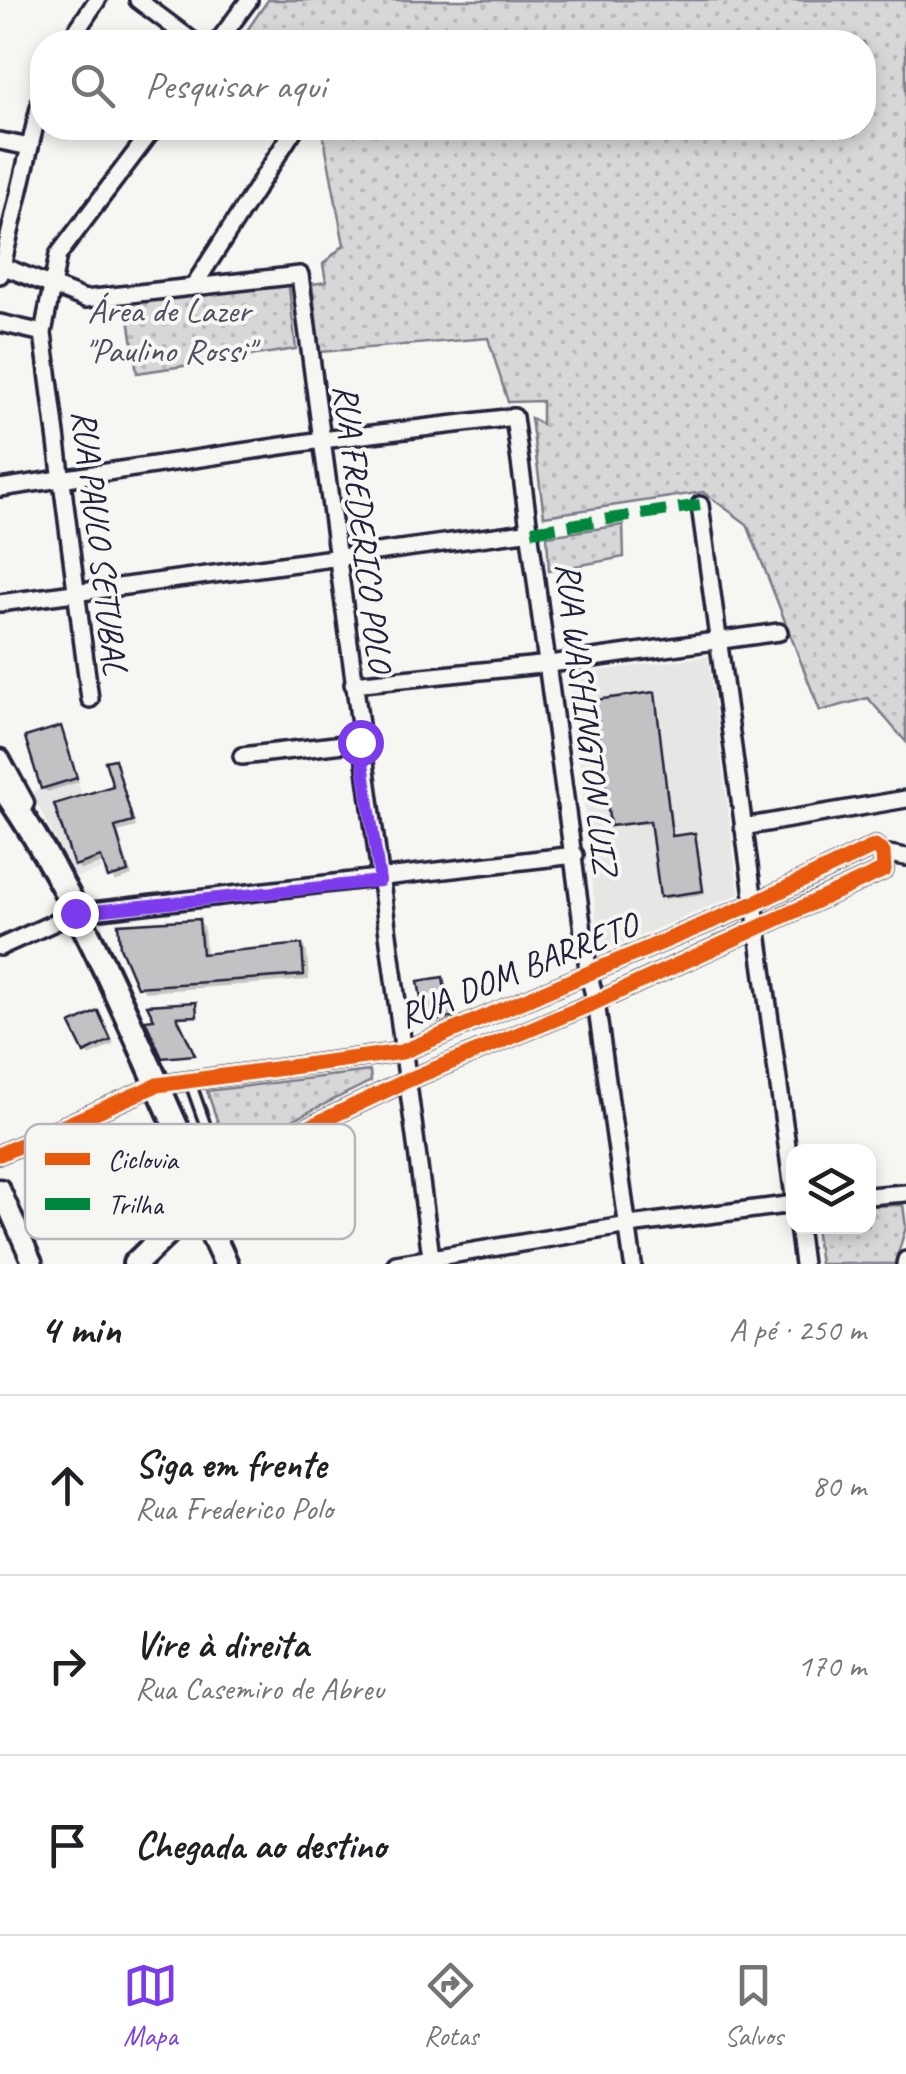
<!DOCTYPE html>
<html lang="pt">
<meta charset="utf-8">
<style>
body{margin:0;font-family:Caveat,sans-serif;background:#f2f2f2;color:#202124}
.controls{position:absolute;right:30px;bottom:30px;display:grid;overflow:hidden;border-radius:20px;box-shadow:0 5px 15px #0003}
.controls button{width:90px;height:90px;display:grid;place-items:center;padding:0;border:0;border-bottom:2px solid #e0e0e0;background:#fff;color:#202124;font:50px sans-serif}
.stop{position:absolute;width:30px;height:30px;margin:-22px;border:8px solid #7c3aed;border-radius:50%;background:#fff}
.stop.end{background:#7c3aed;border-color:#fff;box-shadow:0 2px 10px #0008}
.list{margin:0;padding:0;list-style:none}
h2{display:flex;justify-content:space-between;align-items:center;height:130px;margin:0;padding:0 40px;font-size:42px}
h2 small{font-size:32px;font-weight:400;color:#757577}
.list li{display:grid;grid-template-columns:65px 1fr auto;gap:30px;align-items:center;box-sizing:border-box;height:180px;padding:0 40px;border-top:2px solid #e0e0e0}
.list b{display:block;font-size:38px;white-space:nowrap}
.list p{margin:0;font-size:32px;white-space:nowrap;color:#757577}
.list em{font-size:32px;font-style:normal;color:#757577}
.icon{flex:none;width:55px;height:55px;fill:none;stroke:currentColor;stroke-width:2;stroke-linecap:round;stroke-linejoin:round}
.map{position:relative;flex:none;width:906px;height:1264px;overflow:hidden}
.search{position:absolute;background:#fff;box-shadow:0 5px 15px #0003;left:30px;right:30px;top:30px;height:110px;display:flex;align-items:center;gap:25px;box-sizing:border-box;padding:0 35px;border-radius:40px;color:#757577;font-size:38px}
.sheet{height:670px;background:#fff}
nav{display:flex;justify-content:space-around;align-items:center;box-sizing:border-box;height:140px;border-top:2px solid #e0e0e0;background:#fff;font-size:28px;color:#757577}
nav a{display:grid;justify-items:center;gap:5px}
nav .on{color:#7c3aed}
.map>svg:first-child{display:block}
</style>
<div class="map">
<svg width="906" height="1264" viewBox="0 0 906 1264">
<defs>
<pattern id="park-dots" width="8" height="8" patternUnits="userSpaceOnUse" patternTransform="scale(2.5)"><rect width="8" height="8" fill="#d7d7d7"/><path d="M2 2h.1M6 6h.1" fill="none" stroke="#b8b8b9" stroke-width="1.8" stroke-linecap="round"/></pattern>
</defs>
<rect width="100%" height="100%" fill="#f6f6f2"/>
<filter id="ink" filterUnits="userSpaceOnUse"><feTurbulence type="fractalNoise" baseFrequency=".01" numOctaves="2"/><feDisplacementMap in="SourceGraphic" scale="20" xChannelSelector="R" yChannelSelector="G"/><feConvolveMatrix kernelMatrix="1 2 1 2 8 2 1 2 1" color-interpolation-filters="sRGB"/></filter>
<g filter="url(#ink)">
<path fill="#e6e6e4" d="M708,656L739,894L606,950L599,945L570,675Z
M77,778L102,869L75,878L31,792Z"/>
<path fill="url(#park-dots)" stroke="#7c7c89" stroke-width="2.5" d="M268,0H906V742L868,698L820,711L747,524L703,492L544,516L531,418L542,424V401L508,402L488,338L320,352L312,284L326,282L323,264L344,245L322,128H864V42H239Z
M288,279L296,349L137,373L126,297Z
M623,525L624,557L549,571L547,536Z
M370,1071L371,1081L228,1152L207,1091Z
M903,1205L906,1227L895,1264H820L815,1227L868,1226L869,1206Z"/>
<path fill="#0003" d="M654,695L674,838L697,839L705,894L665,899L652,824L612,825Z
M60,729L79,782L47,792L43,788Z
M114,761L136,827L118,832L132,876L115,882L106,862L81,870L76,865L116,787Z
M198,921L204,927L206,956L301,946L307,952L309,980L145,992L139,986Z
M442,980L460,1019L432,1025L428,1020Z
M97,1014L114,1044L90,1056L86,1052Z"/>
<path fill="#c2c2c4" stroke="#22223b" stroke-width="2.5" d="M655,692L672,836L695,833L703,891L660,897L650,821L610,826L595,700Z
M61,726L77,778L41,789L25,737Z
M115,759L133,822L115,827L128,872L108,878L101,857L74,866L54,804L113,786L105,761Z
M199,919L202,954L302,944L304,975L137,987L120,947L118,924Z
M443,977L447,1001L454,1000L457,1016L425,1022L418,981Z
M196,1002L197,1016L177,1017L195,1055L162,1058L145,1020L154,1019L147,1005Z
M98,1011L111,1040L84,1053L70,1024Z"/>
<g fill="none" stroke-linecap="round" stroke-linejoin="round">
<defs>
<path id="service" d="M189,1079L221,1169"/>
<path id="minor" d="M138,0L194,42
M69,42L97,0
M218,42L249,0
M0,141L30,147
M2,266L85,299L300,275L432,1264
M0,275L42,95
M193,287L295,128
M0,323L43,333
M0,488L322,440L514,417L589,976L596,1002L633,1264
M700,505L794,1197
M0,603L532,531
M353,684L550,664L779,632
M90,699L43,333L58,255L154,128
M242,756L360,742
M743,827L906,799
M883,853L906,857
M75,913L575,855
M0,947L62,919
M0,1154L157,1085L402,1052L755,903L875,846L883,853L884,870L596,1002L406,1081L221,1169L203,1187
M868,1196L906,1193
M798,1226L803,1264
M396,1264L629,1225L794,1204
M905,1264L906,1260"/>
<path id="tertiary" d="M0,759L24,803
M0,1189L33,1264"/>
<path id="primary" d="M0,784C82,898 144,1058 203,1187L198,1203L135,1264
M192,1190L226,1264"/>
</defs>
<use href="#service" stroke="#22223b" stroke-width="15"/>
<use href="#minor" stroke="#22223b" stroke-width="22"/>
<use href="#tertiary" stroke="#22223b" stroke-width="25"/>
<use href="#primary" stroke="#22223b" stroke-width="30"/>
<use href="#service" stroke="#f6f6f2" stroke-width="8"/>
<use href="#minor" stroke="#f6f6f2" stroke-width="15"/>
<use href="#tertiary" stroke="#f6f6f2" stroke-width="18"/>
<use href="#primary" stroke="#f6f6f2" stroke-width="22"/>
<path stroke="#00873e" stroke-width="12" stroke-dasharray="25 12" stroke-linecap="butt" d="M532,531L700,505"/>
<defs>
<path id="cycleway" d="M0,1154L157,1085L402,1052L755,903L875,846L883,853L884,870L596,1002L406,1081L221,1169L203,1187"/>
</defs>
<use href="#cycleway" stroke="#f6f6f2" stroke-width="21"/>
<use href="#cycleway" stroke="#e8590c" stroke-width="15"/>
</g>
</g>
<g fill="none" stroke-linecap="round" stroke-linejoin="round" filter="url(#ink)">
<path stroke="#7c3aed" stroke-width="12" d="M75,913L380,881L360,742"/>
</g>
<g text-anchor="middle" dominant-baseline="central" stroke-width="8" stroke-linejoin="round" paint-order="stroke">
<g font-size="35" fill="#4f4f62" stroke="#f6f6f2">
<text x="169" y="310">Área de Lazer<tspan x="169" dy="40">"Paulino Rossi"</tspan></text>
</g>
<g font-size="35" fill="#22223b" stroke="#f6f6f2">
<text transform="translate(363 528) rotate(83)">RUA FREDERICO POLO</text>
<text transform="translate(100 542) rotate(83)">RUA PAULO SETUBAL</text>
<text transform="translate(587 718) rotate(83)">RUA WASHINGTON LUIZ</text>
<text transform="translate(518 970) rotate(-22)">RUA DOM BARRETO</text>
</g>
</g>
<rect x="25" y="1124" width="330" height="115" rx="15" fill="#f6f6f2" stroke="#b6b6bb" stroke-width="2.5"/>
<rect x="45" y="1153" width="45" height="12" fill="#e8590c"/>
<rect x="45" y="1198" width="45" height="12" fill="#00873e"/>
<g font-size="28" fill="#22223b">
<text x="108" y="1169">Ciclovia</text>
<text x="108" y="1214">Trilha</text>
</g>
</svg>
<div class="controls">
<button><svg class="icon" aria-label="layers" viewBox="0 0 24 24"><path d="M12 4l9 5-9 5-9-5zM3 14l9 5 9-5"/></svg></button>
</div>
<div class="stop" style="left:360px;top:742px"></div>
<div class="stop end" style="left:75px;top:913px"></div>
<div class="search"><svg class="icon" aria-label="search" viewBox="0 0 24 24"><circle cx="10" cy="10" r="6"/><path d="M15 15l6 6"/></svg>Pesquisar aqui</div>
</div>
<section class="sheet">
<h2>4 min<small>A pé · 250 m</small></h2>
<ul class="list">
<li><svg class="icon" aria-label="ahead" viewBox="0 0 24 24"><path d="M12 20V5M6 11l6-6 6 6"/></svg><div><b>Siga em frente</b><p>Rua Frederico Polo</p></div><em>80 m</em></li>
<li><svg class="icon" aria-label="right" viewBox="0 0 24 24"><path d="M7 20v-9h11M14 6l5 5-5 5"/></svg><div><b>Vire à direita</b><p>Rua Casemiro de Abreu</p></div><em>170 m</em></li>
<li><svg class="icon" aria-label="arrive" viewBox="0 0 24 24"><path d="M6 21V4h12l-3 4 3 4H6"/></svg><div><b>Chegada ao destino</b></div></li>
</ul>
</section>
<nav>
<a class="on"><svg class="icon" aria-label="map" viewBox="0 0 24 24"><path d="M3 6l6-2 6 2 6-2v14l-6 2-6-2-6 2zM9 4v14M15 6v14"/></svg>Mapa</a>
<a><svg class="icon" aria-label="directions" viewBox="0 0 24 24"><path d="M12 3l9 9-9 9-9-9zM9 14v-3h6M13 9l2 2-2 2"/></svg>Rotas</a>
<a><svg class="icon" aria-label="saved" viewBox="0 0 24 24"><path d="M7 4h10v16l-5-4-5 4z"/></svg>Salvos</a>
</nav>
